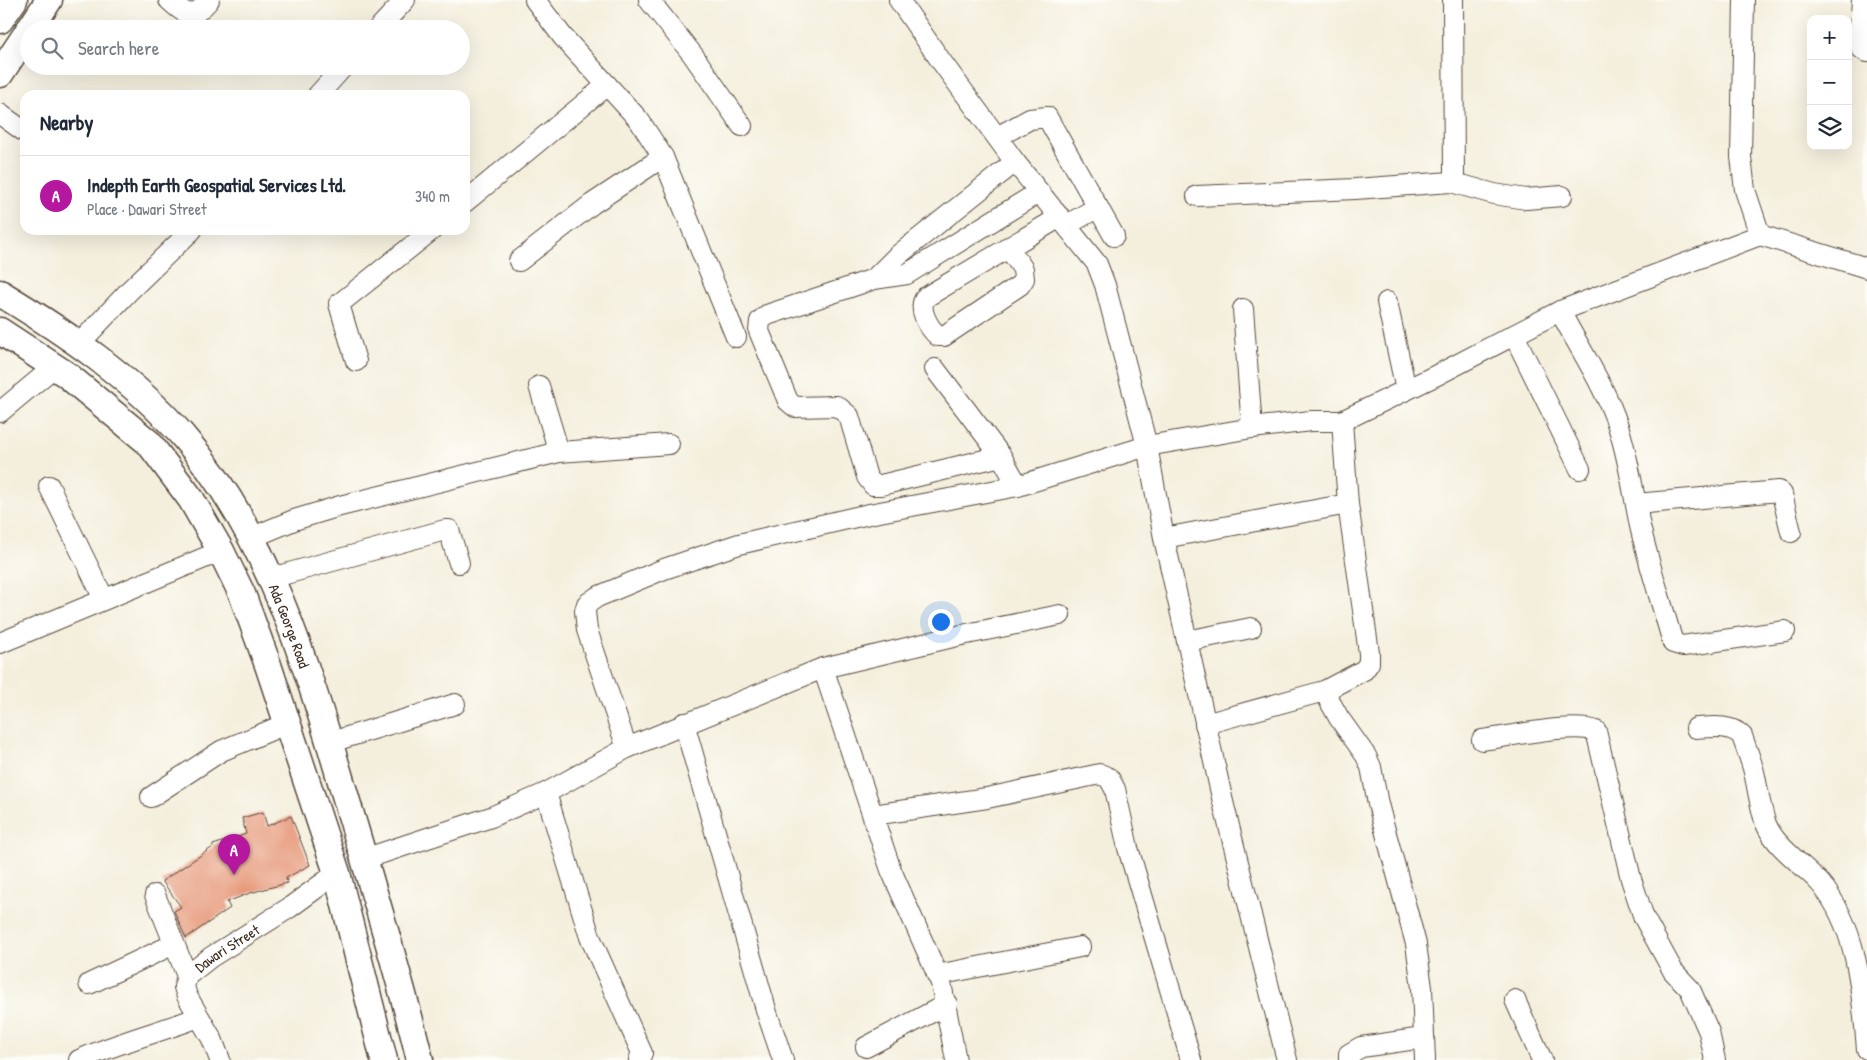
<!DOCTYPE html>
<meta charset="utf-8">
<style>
body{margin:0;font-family:"Patrick Hand",sans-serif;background:#f2f2f3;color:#1f2937}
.controls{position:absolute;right:15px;top:15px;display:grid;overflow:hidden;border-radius:10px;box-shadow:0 5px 20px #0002}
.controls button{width:45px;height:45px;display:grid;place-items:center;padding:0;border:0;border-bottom:1px solid #e0e1e3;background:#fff;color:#1f2937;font:25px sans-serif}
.you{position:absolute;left:940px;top:621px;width:18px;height:18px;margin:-12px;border:4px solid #fff;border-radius:50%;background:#1a73e8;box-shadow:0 0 0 8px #1a73e833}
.badge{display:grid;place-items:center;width:32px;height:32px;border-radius:50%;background:#b5179e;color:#fff;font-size:16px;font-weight:700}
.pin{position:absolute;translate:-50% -41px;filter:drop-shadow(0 1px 2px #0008)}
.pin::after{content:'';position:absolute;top:26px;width:18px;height:15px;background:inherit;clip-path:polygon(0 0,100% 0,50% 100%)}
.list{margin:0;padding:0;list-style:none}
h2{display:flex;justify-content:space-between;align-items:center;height:65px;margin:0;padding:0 20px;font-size:21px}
h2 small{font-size:16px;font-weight:400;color:#747a83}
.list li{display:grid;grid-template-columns:32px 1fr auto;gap:15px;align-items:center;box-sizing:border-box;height:80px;padding:0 20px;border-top:1px solid #e0e1e3}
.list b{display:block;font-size:19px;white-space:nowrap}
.list p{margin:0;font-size:16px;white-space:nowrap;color:#747a83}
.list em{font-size:16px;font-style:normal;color:#747a83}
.icon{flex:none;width:28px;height:28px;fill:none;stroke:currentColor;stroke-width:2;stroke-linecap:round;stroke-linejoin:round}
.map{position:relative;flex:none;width:1867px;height:1060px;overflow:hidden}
.search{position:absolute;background:#fff;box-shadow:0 5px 20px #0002;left:20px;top:20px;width:450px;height:55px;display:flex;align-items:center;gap:12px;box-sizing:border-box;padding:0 18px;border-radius:28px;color:#747a83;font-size:19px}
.panel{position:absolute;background:#fff;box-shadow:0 5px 20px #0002;left:20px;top:90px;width:450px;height:145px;border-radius:15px}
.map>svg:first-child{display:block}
</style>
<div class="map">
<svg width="1867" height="1060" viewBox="0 0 1867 1060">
<rect width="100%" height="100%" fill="#fdfcf7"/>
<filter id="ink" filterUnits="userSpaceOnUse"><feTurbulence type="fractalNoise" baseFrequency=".02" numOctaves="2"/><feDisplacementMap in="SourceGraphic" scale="10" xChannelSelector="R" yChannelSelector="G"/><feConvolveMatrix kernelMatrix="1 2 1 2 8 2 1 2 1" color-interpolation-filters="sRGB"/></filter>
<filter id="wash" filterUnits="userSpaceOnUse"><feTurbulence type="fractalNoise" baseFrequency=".0096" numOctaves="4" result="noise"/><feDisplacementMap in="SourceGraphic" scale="20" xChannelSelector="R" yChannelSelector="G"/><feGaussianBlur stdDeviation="1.12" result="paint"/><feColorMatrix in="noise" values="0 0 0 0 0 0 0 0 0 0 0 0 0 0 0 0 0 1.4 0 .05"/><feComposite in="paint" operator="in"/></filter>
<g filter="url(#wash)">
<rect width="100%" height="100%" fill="#f4efdd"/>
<g id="blocks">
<path fill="#e7997a" d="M263,812L267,826L291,816L310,865L286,878L287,883L250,893L227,902L230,908L186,938L174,911L181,907L162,881L213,847V845L246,834L242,818Z"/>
</g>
</g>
<g filter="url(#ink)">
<use href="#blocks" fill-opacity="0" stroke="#57483b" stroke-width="1"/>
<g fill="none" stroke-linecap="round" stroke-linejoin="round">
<defs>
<g id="minor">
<path d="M169,0C187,16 192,20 209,0"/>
<path d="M535,0L563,37L639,120L663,157L736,337"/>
<path d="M649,0L693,55L742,126"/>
<path d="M899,0L941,61L1015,162L1097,264L1105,285L1147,446L1164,538L1223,802L1287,1060"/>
<path d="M1744,0L1741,157L1745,190L1760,235"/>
<path d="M1862,0L1859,43L1862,49L1867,52"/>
<path d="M378,29L405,0"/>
<path d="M318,95L344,66"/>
<path d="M0,114L25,132"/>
<path d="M997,137L1030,119L1047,117L1114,236"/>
<path d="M1451,182L1454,177L1453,0"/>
<path d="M1197,196L1355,189L1451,182L1494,194L1526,199L1562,196"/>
<path d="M465,202L607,85"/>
<path d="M1067,225L1098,207"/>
<path d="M1008,247L1023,269L1024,279L1020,285L944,336H938C928,327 917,308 926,297L1060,217"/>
<path d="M519,261L592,204L663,157"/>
<path d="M874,279L897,256L1015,162"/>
<path d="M1387,302L1406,390"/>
<path d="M1243,309L1252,428"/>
<path d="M1560,311C1579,348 1605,386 1618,426C1629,459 1633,492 1640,526C1649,565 1662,604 1673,643L1683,646L1785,631"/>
<path d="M1514,335L1580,469"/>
<path d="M80,343L130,290L192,230"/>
<path d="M356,361L339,304L432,230"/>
<path d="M935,369L1001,456L1018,486"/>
<path d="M539,386L559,452"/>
<path d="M0,412L54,367"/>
<path d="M1001,456L881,485H873L867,477L849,416L837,406L795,407L788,401L759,331L760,321L767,315L874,279L907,274L1039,192"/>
<path d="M49,486L104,599"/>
<path d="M1636,504L1779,491L1782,494L1791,532"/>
<path d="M253,537L294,520L340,506L559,452L669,444"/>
<path d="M1164,538L1348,504"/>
<path d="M271,578L445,530H449L459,563"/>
<path d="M1187,641L1251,628"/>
<path d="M0,643L221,551"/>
<path d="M823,668L891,870L941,983L956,1060"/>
<path d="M1324,691L1339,718L1366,756L1371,767L1378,804L1416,944L1422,988L1425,1060"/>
<path d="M684,723L767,1013L783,1060"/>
<path d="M1205,724L1324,691L1364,670L1369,663V653L1348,504L1342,421"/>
<path d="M1696,728C1711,727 1731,724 1742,736C1746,748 1751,760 1754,772C1758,789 1760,808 1766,824C1776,848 1803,864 1820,883C1858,927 1862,993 1867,1049"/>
<path d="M1482,740C1509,737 1572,722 1596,731L1631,879L1644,918L1673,971L1690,989L1709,1032L1715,1060"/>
<path d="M328,743L455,704"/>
<path d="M627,748L587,630L585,611L587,604L597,597L664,569L739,544L869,514L1018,486L1147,446L1252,428L1311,421H1342L1439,374L1560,311L1760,235L1867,268"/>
<path d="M546,793L590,937L642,1053L639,1060"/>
<path d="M151,797L221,751L288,723"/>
<path d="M873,815L987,798L1100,774L1109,778L1115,789L1128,848L1191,1060"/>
<path d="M364,859L491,817L546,793L627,748L823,668L957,636L1060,615"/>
<path d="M155,895L187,976"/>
<path d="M937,975L1080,947"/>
<path d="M89,984L174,944"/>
<path d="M1515,1000L1542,1060"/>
<path d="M866,1047L947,1004"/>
<path d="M79,1060C118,1042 160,1032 199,1017"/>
<path id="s1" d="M220,1060L212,1039L187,996L184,987L187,976L211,957L289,908L337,873"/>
<path d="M1349,1060V1054L1361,1047L1423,1038"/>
</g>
<g id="major">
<path d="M0,20L14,0"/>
<path d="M30,29L49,0"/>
<path d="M0,74L29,30"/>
<path id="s2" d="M0,293C66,333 131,377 182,435C274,540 312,684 351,815C375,896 400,977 420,1060"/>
<path d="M0,331L67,375L149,443L191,499L221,551L242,594L268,665L337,873L384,1060"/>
</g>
</defs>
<use href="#minor" stroke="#57483b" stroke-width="22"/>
<use href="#major" stroke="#57483b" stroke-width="29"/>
<use href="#minor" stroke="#fff" stroke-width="20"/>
<use href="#major" stroke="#fff" stroke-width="26"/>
</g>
</g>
<g text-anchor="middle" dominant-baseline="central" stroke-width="4" stroke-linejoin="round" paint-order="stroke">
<g font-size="15" fill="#3b2a1e" stroke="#fdfcf7">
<text stroke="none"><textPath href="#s2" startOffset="452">Ada George Road</textPath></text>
<text stroke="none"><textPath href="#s1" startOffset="142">Dawari Street</textPath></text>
</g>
</g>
</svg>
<div class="controls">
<button>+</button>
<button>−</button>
<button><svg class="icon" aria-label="layers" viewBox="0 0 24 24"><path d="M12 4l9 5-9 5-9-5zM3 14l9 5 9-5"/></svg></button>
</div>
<div class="you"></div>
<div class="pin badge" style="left:234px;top:875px">A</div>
<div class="search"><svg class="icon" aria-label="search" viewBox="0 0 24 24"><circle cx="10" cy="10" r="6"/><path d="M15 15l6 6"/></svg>Search here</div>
<section class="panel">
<h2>Nearby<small></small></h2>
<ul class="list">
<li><span class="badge">A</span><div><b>Indepth Earth Geospatial Services Ltd.</b><p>Place · Dawari Street</p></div><em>340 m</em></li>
</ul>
</section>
</div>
